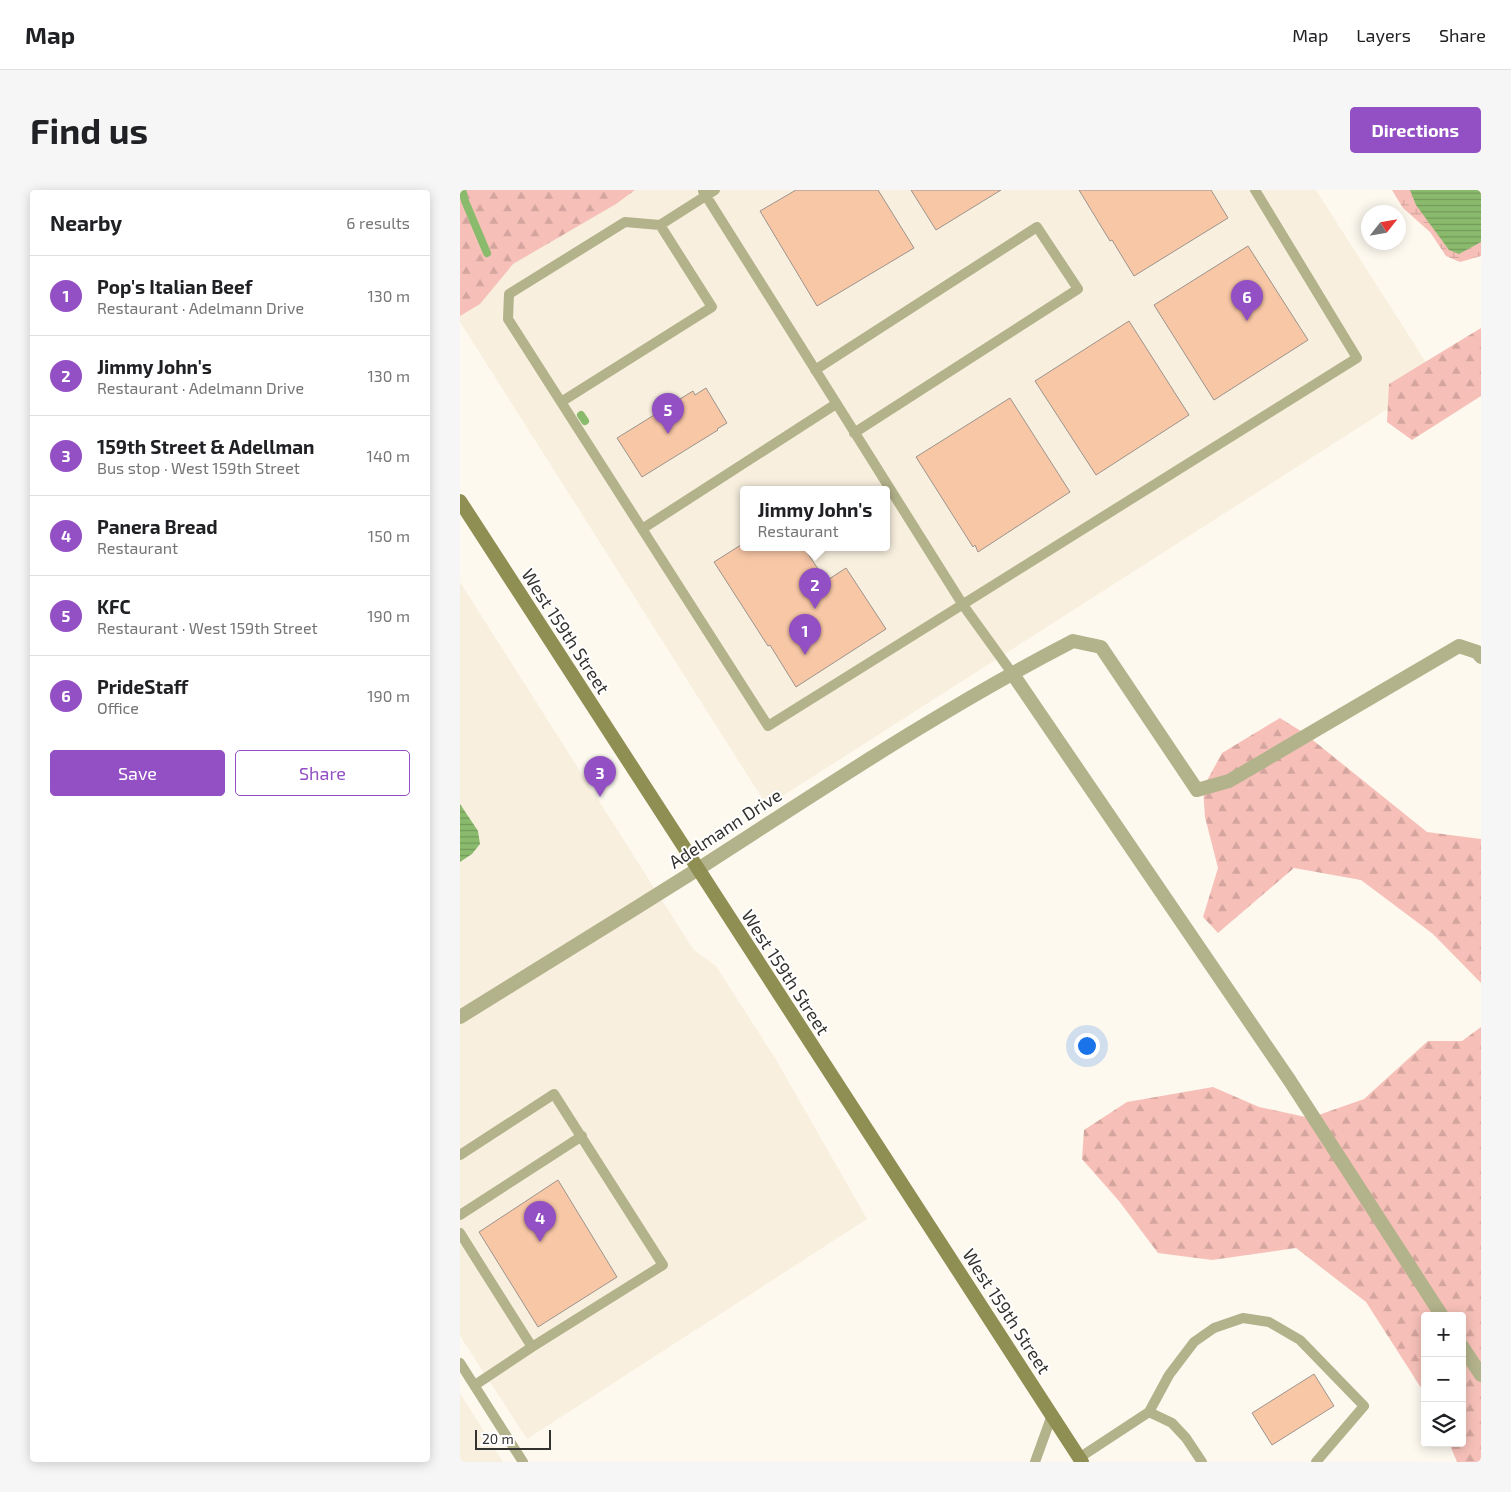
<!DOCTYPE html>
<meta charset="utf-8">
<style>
body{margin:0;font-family:"Exo 2",sans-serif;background:#f6f6f6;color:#202124}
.controls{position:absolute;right:15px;bottom:15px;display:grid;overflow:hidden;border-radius:5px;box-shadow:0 2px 12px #0003}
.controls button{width:45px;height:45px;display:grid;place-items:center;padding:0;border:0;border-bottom:1px solid #e0e0e0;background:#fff;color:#202124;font:25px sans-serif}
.compass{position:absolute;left:901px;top:15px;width:45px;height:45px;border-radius:50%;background:#fff;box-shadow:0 2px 12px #0003;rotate:59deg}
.scale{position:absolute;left:15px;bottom:12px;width:76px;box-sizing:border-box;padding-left:5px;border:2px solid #34322f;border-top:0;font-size:14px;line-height:18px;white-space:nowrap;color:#34322f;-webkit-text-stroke:4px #fff;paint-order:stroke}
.you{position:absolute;left:626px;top:855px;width:18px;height:18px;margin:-12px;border:4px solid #fff;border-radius:50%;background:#1a73e8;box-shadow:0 0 0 8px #1a73e833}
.badge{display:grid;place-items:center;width:32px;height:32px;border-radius:50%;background:#934fc4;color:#fff;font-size:16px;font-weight:700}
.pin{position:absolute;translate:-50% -41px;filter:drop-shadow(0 1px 2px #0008)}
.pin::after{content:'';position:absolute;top:26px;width:18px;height:15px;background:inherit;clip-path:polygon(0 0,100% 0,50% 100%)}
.popup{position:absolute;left:280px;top:296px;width:150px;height:65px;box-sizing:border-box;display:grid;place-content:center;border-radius:5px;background:#fff;filter:drop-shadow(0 1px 4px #0005);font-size:16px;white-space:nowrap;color:#757577}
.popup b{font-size:19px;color:#202124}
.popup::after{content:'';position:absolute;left:50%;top:100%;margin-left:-10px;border:10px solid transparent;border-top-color:#fff}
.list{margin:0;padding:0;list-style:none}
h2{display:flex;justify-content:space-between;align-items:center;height:65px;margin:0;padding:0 20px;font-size:21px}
h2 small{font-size:16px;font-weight:400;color:#757577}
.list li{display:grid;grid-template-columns:32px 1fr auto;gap:15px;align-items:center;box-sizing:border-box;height:80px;padding:0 20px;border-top:1px solid #e0e0e0}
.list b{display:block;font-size:19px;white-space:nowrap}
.list p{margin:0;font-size:16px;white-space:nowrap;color:#757577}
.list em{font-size:16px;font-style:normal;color:#757577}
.actions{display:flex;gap:10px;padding:15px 20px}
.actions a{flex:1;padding:11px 0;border:1px solid #934fc4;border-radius:5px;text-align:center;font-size:18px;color:#934fc4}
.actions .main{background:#934fc4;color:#fff}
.icon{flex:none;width:28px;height:28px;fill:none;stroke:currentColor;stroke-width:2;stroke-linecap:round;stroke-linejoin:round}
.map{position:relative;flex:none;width:1021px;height:1272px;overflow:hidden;border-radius:5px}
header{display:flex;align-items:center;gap:30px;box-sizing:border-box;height:70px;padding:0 25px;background:#fff;border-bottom:1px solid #e0e0e0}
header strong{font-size:24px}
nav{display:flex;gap:28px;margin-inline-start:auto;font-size:18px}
.intro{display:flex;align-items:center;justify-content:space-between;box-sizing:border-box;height:120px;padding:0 30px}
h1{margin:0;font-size:35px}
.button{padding:12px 22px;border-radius:5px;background:#934fc4;color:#fff;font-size:18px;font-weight:700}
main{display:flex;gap:30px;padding:0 30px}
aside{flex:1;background:#fff;border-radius:5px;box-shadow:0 2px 12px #0003}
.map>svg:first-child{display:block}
</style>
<header>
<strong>Map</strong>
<nav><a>Map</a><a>Layers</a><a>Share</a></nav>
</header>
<div class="intro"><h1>Find us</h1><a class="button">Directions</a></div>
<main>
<aside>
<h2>Nearby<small>6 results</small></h2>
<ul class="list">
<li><span class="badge">1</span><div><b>Pop's Italian Beef</b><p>Restaurant · Adelmann Drive</p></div><em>130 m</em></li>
<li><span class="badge">2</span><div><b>Jimmy John's</b><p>Restaurant · Adelmann Drive</p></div><em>130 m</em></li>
<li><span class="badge">3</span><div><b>159th Street &amp; Adellman</b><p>Bus stop · West 159th Street</p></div><em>140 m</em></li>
<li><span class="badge">4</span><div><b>Panera Bread</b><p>Restaurant</p></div><em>150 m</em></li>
<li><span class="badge">5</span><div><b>KFC</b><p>Restaurant · West 159th Street</p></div><em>190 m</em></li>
<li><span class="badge">6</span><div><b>PrideStaff</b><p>Office</p></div><em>190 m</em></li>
</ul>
<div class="actions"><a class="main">Save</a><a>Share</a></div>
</aside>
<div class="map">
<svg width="1021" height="1272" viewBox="0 0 1021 1272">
<defs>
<pattern id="forest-firs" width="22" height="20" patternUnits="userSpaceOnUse" patternTransform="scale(1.25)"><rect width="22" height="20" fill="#f6c0b8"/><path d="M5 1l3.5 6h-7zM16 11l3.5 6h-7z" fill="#d4a59e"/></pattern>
<pattern id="wetland-marsh" width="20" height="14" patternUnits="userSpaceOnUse" patternTransform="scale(1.25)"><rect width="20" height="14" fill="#f6c0b8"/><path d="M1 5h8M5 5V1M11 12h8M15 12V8" fill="none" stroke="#d4a59e"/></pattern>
<pattern id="water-rules" width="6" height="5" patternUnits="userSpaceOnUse" patternTransform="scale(1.25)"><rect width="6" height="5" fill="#8abb6d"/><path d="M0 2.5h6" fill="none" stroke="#72995a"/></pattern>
</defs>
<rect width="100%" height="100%" fill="#fef9ef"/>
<path fill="#f8efde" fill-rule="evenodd" d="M142,0H856L976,188L307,616L0,132V90ZM284,300H426V358H284Z
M0,392L233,759L256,776L315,868L407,1029L67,1249L0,1146Z
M0,1203L43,1272H0Z"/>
<path fill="url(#forest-firs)" d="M0,0H175L156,14L53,74L20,114L0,126Z
M1021,138V206L952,250L927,232L929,194Z
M820,528L844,543L967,642L1021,649V793L973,744L901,690L834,678L758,743L743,727L758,678L745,627L743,598L762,563Z
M1021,837V1272H997L989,1253H1002V1126H965V1204L906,1112L836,1058L752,1070L698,1063L659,1011L622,969L624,940L667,912L753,897L799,917L850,928L904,909L968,851H1002Z"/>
<path fill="url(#wetland-marsh)" d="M932,0H1021V66L1000,72L986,66L970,42L943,18Z"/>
<path fill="url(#water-rules)" d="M950,0H1021V52L999,64L989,60L956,15Z
M0,614L18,641L20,654L12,664L0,672Z"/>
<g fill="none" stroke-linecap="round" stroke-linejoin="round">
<path stroke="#8abb6d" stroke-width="8" d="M2,0L5,11L27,63
M121,225L125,231"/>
</g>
<path fill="#f8c7a6" stroke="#9c938d" d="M336,0H418L454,58L357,116L300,21Z
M451,0H541L476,40Z
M619,0H751L768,28L674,86L652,50L650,51Z
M788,56L848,150L754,210L694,115Z
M669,131L729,225L636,285L575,191Z
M246,198L267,233L257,239L258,240L182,287L157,248L233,201L235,205Z
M550,208L610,302L518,362L515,355L513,357L456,267Z
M284,353V358H344L366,391L386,378L426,439L336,497L310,455L308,456L254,372Z
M98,990L157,1087L78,1137L19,1042Z
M854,1184L874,1216L812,1255L792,1223Z"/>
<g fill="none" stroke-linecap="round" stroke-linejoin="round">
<path stroke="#b2b28b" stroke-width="10" d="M255,0L200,35L165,32L49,104L48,129L308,536L897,168L795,0
M243,1L503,415L552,483
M355,180L577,37L618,99L394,243
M101,212L252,117L200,35
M182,339L376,214
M0,965L94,904L203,1075L72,1157L15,1195
M0,1025L122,946
M0,1043L72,1157
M0,1173L63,1272
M689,1222L712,1233L726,1248L742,1272
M619,1268L689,1222L709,1185L734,1152L754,1138L783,1128L809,1132L840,1150L904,1216L856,1272
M575,1272L592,1225"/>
<path stroke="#b2b28b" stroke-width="14" d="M552,483L830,891L982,1126
M0,827C79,778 159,729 238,679C361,600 483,518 613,451L641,457L737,600L769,591L999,456L1017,462L1021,467
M1002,1156L1021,1185"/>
<path stroke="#8f8f53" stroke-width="14" d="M0,311L622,1272"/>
</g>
<g text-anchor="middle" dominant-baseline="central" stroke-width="4" stroke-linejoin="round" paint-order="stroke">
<g font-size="18" fill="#34322f" stroke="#fff">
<text transform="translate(106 441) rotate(57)">West 159th Street</text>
<text transform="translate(265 638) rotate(-33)">Adelmann Drive</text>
<text transform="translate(326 782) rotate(57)">West 159th Street</text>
<text transform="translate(547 1121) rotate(57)">West 159th Street</text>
</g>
</g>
</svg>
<div class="controls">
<button>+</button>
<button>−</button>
<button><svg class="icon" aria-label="layers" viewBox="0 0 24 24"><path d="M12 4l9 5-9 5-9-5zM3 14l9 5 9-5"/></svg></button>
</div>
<svg class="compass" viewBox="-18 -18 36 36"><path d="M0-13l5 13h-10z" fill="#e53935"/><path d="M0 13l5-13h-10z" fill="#757577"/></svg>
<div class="scale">20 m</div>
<div class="you"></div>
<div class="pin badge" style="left:345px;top:465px">1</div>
<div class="pin badge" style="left:355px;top:419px">2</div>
<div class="popup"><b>Jimmy John's</b>Restaurant</div>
<div class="pin badge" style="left:140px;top:607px">3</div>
<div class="pin badge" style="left:80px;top:1052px">4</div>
<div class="pin badge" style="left:208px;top:244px">5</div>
<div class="pin badge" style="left:787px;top:131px">6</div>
</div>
</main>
